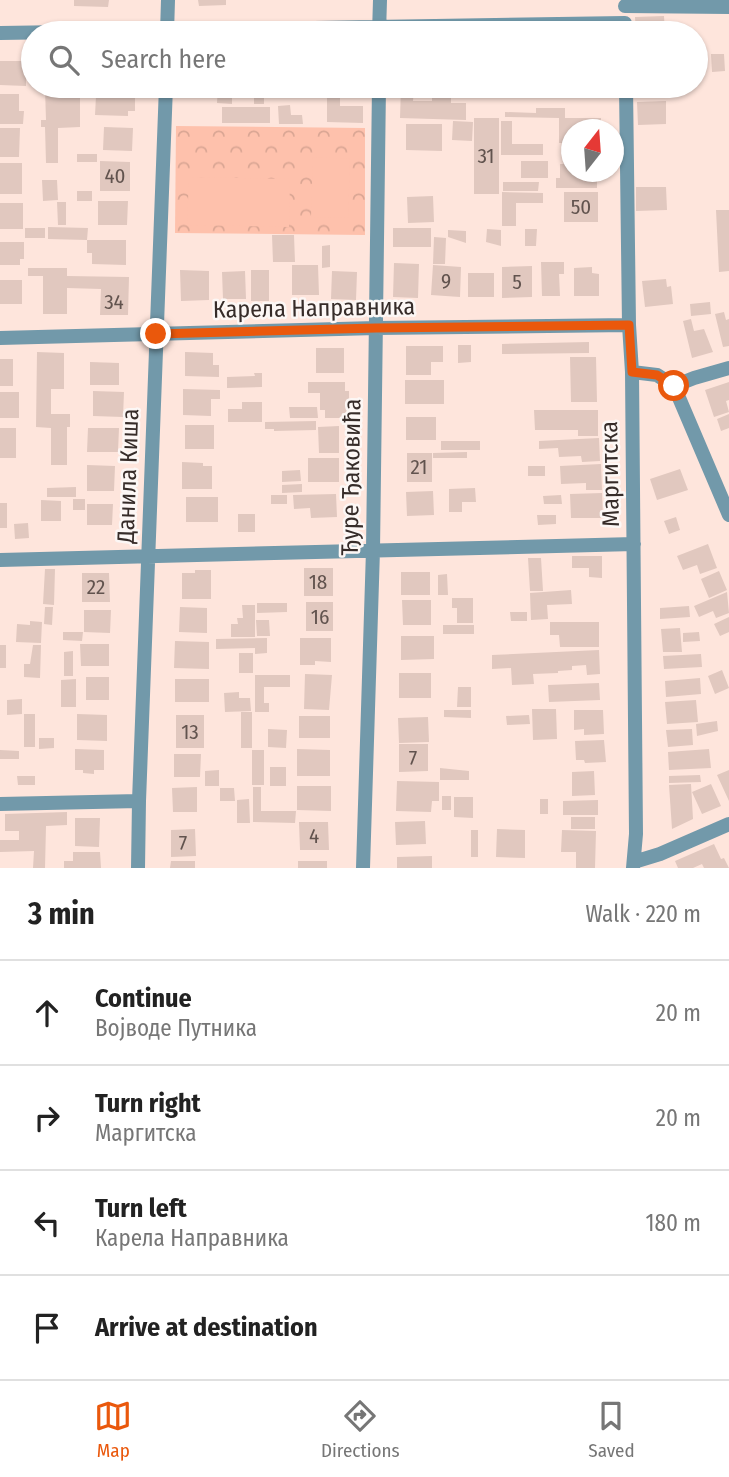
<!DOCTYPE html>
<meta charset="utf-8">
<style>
body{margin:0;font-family:"Fira Sans Condensed",sans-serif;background:#f2f2f2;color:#222}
.compass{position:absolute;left:561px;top:119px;width:63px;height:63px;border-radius:50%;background:#fff;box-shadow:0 2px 5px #0004;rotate:17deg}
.stop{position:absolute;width:21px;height:21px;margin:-16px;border:5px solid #ea580c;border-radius:50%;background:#fff}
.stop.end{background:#ea580c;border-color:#fff;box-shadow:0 2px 7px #0008}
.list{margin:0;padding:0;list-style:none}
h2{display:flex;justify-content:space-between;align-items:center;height:91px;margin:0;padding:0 28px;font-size:30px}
h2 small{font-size:23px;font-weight:400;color:#767676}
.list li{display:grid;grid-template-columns:46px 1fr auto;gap:21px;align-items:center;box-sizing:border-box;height:105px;padding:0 28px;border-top:2px solid #e0e0e0}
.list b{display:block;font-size:26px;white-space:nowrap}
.list p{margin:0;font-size:23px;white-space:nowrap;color:#767676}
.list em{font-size:23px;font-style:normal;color:#767676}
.icon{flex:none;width:38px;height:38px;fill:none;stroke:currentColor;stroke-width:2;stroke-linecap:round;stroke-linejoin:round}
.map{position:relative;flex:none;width:729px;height:868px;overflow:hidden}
.search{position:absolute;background:#fff;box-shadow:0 2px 5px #0004;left:21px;right:21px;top:21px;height:77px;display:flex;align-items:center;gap:18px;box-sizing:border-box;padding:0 24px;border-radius:38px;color:#767676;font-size:26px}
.sheet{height:511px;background:#fff}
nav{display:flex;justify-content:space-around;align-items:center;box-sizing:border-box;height:98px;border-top:2px solid #e0e0e0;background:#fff;font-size:19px;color:#767676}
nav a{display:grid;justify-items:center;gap:4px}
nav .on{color:#ea580c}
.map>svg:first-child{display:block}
</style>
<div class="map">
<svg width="729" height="868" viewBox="0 0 729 868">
<defs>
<pattern id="park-crowns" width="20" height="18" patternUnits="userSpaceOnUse" patternTransform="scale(1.75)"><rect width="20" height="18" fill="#fec1ac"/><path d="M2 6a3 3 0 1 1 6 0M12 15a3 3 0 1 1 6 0" fill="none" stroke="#daa694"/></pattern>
</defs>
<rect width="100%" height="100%" fill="#fee5dc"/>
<path fill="url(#park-crowns)" d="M176,126L365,128V235L175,233Z"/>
<path fill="#fec1ac" d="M313,157L350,159L348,218L311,217Z
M189,177L290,179L289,227L187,225Z"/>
<path fill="#e1c8bf" d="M74,0H109L108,7L74,6Z
M198,0H226V5L199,6Z
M664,16L665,33H636L635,17Z
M711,54H724L725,71L712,72Z
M0,61H26V86L0,85Z
M52,86H73V88H80V127L58,128V163H46L45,127H41V120H46L45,89L52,88Z
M218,86H249V90H232V104L217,103Z
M254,86H264V104H254Z
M327,86H340V106H363V123L327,122Z
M401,87H414L413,101H432V90L451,91V103H466V120L400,118Z
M102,88L135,89V111H128V116L95,115L96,96H102Z
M669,90V97L647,98V91Z
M0,94H19V111H24L23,124H0Z
M666,101V124L638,125L637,102Z
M290,105L291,115H302L303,124H279L278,106Z
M222,107H270V123H222Z
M536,108H565V118H601V130H572V143H559V118L505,117V112L536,113Z
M474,118H499V194H474Z
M453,121L473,122L472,141L452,140Z
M501,121H512V144H543V155H501Z
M406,124H442V151L406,150Z
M104,127L133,128L132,151L103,150Z
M0,128H20L19,157H0Z
M77,154H97V162H77Z
M100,161L130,162V191H100Z
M521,161H548V178H521Z
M0,163H22V194H0Z
M560,164H572V172H597V188H556V178H560Z
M42,180H57L58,200L43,201Z
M503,182H539L538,191H503Z
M636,187H666L667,210L636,211Z
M77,191H92V201H77Z
M502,192L543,193V203H516V226H502Z
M564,192H598V222H564Z
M433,196L434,222L408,223L407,197Z
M98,201H128L127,225H98Z
M57,202H66V225H58Z
M0,203H23V229H0Z
M716,210H729V271L719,272Z
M48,227L88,228L87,240H126V265L92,264V253H87V240L48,239Z
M25,228H45V238H25Z
M393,228H431V247H393Z
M487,229L501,230V246L486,242Z
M525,229H537L536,246H525Z
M448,230L466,231V243L448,237Z
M272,235H294L295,262H273Z
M434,237L446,238L445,264H433Z
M0,242H24V259H20V265H0Z
M330,245V267L322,268V246Z
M541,262H564V274H559L560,296H542Z
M394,263L419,264L418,298L393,297Z
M292,265H318L319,295H292Z
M433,265L461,267L460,297L431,295Z
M532,266V297L502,298V267Z
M592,267V273L599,274V296H574V268Z
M28,268H67V276L129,277L128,315H100L101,289L67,288V314H43V276H28Z
M180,270L209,271V300L181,301Z
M251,270H269V301H251Z
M245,271L246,299H223L222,272Z
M332,271L357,272L356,300L331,299Z
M468,273H494V297H468Z
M666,279L667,287L671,286L673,304L645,307L642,281Z
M0,280H22V304H0Z
M710,302L711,314L691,316L690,304Z
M724,312L726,320L729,319V346L723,347L715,314Z
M691,319L694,331L704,329L713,352L692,358L683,321Z
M589,342V353L502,354V344Z
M458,345H471V362L458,363Z
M406,346H443V362H431V375H406Z
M316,348H344V373H316Z
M37,352L64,353V389H51V414H70V427H67V465H51V428L36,427Z
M185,352L213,353V365H219V377L185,376Z
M570,357H596L597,402H571Z
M0,359H13V386H0Z
M90,362L119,363V385H90Z
M254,373H262V387L227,388V377L255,376Z
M405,380H444V404H405Z
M308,382H345V391H349V418H325V410H320V393H308Z
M729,382V400L726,401L729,412L714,417L705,390Z
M183,389L220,390V399H211V416L183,415Z
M93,391L124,392L123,417L93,416Z
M0,392H19V418H0Z
M242,402H262V422H228V409H242Z
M289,407H317L318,418H290Z
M534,410H598V436H578V430H535Z
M729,414V428L721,431L717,419Z
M406,417H436V440H406Z
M316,421V430L274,431V429H265V422Z
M185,425H214V449H185Z
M339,426V453H319L318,427Z
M0,428H16V458H0Z
M88,428H119L118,452H87Z
M599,438L600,461L582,462L581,456L559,457L558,448L539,449V441Z
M441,441H480V450H441Z
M467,452V458H433V453Z
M407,453H432V482H407Z
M308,458H339V482H308Z
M182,462L203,463V466H212V489H182Z
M601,464L602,490H586V483L561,484L560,466Z
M87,465L115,466L114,491H87Z
M528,466H545V476H528Z
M680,469L688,490L657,500L650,479Z
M300,470L301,481L282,482V471Z
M302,484V492L282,493V485Z
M76,487V497H47V488Z
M475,488L476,502H462V512H449V489Z
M433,491L434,515L407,516L406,492Z
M602,493L603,518H571L570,494Z
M336,494L337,517L311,518L310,508L294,509L293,495Z
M271,495H287V504H271Z
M561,495L562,504H544L543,496Z
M186,497H218V522H186Z
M73,499H85V510H73Z
M41,500L61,501V521H41Z
M0,503H7V528H0Z
M87,504H113L112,525H87Z
M238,514H255V532H238Z
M537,515H556V524L538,525Z
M676,517L680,530L669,534L664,521Z
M28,523L29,538L15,539L14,524Z
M708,544L717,568L700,574L697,565L683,570L677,556Z
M572,556H602V578L589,577V568H572Z
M528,558H541L543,591H530Z
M304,568H333V596H304Z
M45,569H55L54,605L43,604Z
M195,570H211V599H182V573H195Z
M719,571L727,590L709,598L701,579Z
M401,572H430V595H401Z
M82,573H109L110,602H82Z
M447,574L448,595H438V575Z
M571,590L572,604L547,605L548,619L531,620L530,593Z
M727,592L729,613L716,618L713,611L699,617L694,606Z
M452,598H473V623H457V608H452Z
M402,600H431V625H403Z
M306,602H333V631H306Z
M257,603H287V612L257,613Z
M242,605H255V637H231V624H238L237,618H243Z
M689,606L690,617L660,619V608Z
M45,607H53L52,625L44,624Z
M180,607L207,608V633L179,632Z
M84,610H111L110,633L84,632Z
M510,612H527V621H511Z
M729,617V632L720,636L714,624Z
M256,620H269L270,636H257Z
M30,621L42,622L41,643L16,642L17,624L30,625Z
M550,622H599V647H560L559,635H550Z
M443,625H474V634H443Z
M680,628L682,652H663L661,629Z
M63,632H83L82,641L63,640Z
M699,632L700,641L683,642V633Z
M401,636H434V659L401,660Z
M267,638V653L255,654V648L216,649V639Z
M300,638H331V662L315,661V665H300Z
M175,641L209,642V669L174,668Z
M80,644H109V666H81Z
M0,645H6V668H0Z
M33,645H41L40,678L24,677V664H30Z
M599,650L600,674L587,675L586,665L572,666V670L558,671V673L533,674L534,684L512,685L511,668L492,669V655Z
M73,651V676H64V652Z
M239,653H253V673H239Z
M701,654L702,667L664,669L663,656Z
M722,670L729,688L715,694L708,676Z
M399,673H431V698H399Z
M305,674L332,675L329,710L304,709Z
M255,675H290V687H264V703H269V712H255Z
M86,677H109V700H86Z
M700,678L701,694L666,697L665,681Z
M76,679V707H61V680Z
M175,679H209V702H175Z
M599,683L600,700L549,702L548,685Z
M458,687H471V707H457Z
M239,692V698H250L251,711L225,712L224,693Z
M22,699V714L7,715V700Z
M696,700L698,722L667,724L665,702Z
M532,709H556L557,739L533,740Z
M444,710H471V718L444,717Z
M574,710H603L604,734L584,735V729L574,730Z
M241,712H252V748H241Z
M24,714H35V747H24Z
M77,714L107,715V741L77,740Z
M176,715H204V748H176Z
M529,715L530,724L507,725L506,716Z
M299,716H330V738H299Z
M428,717L429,742L399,743L398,718Z
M717,721L718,731L697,736L696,724Z
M268,729L287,730L286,748L268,747Z
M692,729L693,745L668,747L666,730Z
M39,738H54V748L39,749Z
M604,740L606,762L585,763L584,760H576L575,741Z
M399,744H428V771L399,772Z
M75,749L104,750V770H94V774L83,773V770H75Z
M297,749L330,750V776H297Z
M709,749L711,768L669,770L668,752Z
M0,750L19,751V759H0Z
M252,750H264V785H252Z
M174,754H201L200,777H174Z
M270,767H286V786H270Z
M440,768L469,771V780H440Z
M219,770V786H205V771Z
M729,770V801L717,775Z
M594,771L595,795L572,796V772Z
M700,775L701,782L669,783V776Z
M17,776H35V785H18Z
M397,781L439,782V801H432L431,812L396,811Z
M691,784L693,819L672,829L669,785Z
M711,784L721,806L702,814L692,792Z
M297,786H331V811L297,810Z
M197,787V812H173L172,788Z
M253,787H261V811H296L295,823L253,822Z
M220,788H234L235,801H220Z
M442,796H451V810H442Z
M454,797H473V818L454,817Z
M249,799L250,823H237V800Z
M540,799H548V814H540Z
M598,800V815H563V801Z
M67,812V825L46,826L45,868H33L34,851L0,852V840H19V831H5V814Z
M571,817H595V829H571Z
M75,818H100L99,847L75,846Z
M425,821L426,844L396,845L395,822Z
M299,822H328L329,850H300Z
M195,829L196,856L171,857V830Z
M497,829L525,830V858L496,857Z
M471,830H478V857H471Z
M562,830L596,831L595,868H576V852H561Z
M714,844L721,859L724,858L729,868H704L702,864L693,868H678L675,861Z
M73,852H100L101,868H64V861H73Z
M432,856V868H397V857Z
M171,861H195V868H170Z
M298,861H327V868H298Z"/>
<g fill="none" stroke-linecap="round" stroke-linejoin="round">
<path stroke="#7299aa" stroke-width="14" d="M625,6L729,7
M0,33L625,23
M167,33L168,0
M379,33L380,0
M626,86L629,325L632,372L636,834L633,868
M0,338L376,328L629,325
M632,372L657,375L674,386L729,515
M674,386L694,378L729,368
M0,560L634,544
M0,804L139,801
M634,862L660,854L729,824
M138,868L139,801L166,86
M363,868L373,550L379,86"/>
</g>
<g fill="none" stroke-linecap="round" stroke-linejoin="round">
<path stroke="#ea580c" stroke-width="9" d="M156,334L376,328L629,325L632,372L657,375L674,386"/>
</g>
<g text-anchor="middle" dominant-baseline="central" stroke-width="5" stroke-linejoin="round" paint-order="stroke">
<g font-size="21" fill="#61534e">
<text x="486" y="156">31</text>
<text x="115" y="176">40</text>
<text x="581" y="207">50</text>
<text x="446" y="281">9</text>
<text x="517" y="282">5</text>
<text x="114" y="302">34</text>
<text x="419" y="467">21</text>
<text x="318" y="582">18</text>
<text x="96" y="587">22</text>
<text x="320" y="617">16</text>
<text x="190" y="732">13</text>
<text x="413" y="758">7</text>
<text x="314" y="836">4</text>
<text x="183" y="843">7</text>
</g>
<g font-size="24" fill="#362c29" stroke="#fcf7f5">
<text transform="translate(314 308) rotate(-1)">Карела Направника</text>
<text transform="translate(610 474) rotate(-91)">Маргитска</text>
<text transform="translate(128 476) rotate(-88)">Данила Киша</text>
<text transform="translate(351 477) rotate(-89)">Ђуре Ђаковића</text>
</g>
</g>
</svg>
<svg class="compass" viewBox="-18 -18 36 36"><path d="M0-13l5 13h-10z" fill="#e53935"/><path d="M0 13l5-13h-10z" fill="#767676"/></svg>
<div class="stop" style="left:674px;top:386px"></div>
<div class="stop end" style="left:156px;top:334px"></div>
<div class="search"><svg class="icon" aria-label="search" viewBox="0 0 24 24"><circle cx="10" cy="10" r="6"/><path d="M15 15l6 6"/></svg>Search here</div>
</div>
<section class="sheet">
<h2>3 min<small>Walk · 220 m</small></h2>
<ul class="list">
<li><svg class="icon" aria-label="ahead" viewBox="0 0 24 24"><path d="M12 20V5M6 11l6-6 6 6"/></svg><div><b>Continue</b><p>Војводе Путника</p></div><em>20 m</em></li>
<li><svg class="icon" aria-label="right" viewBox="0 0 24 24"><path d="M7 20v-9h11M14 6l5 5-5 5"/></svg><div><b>Turn right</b><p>Маргитска</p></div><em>20 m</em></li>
<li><svg class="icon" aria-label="left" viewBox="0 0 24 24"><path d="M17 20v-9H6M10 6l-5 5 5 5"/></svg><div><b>Turn left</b><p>Карела Направника</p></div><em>180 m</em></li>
<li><svg class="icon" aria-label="arrive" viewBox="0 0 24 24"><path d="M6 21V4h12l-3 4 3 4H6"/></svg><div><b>Arrive at destination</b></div></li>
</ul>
</section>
<nav>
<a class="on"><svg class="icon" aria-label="map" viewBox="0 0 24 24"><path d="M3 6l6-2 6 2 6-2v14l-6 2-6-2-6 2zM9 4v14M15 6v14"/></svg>Map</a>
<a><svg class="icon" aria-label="directions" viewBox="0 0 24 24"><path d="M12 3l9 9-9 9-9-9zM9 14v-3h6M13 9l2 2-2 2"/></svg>Directions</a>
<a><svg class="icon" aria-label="saved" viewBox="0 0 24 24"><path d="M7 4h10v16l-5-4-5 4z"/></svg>Saved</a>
</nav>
